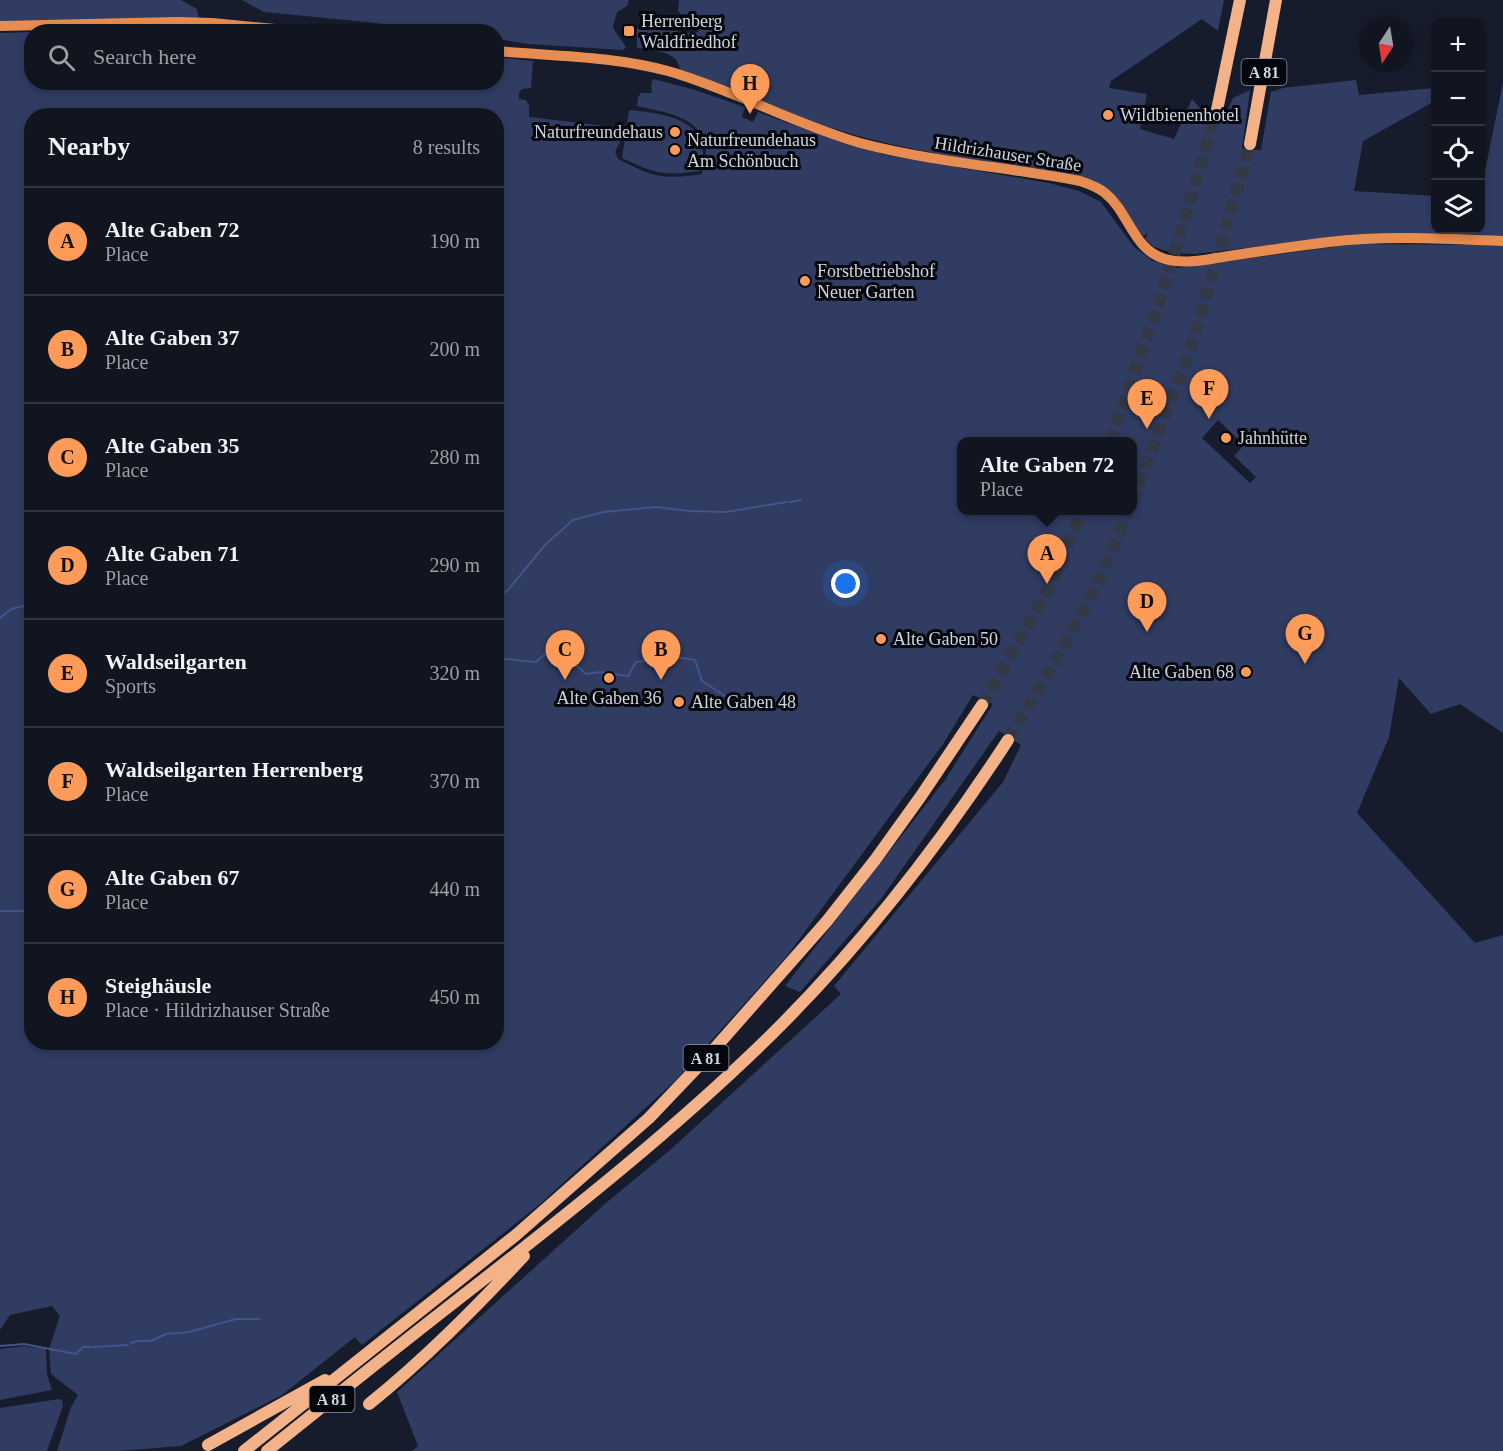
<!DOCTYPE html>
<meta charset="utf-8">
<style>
body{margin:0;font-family:Georgia,serif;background:#191e29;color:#f1f3f6}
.controls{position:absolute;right:18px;top:18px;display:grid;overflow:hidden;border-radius:12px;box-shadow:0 3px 9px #0003}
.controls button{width:54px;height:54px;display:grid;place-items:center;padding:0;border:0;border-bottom:2px solid #30343e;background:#101520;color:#f1f3f6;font:30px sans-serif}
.compass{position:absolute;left:1359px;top:18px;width:54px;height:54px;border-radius:50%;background:#101520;box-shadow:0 3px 9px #0003;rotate:192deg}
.you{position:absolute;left:846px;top:584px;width:21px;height:21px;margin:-15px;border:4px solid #fff;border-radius:50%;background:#1a73e8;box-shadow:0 0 0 9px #1a73e833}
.badge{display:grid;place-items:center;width:39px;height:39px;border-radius:50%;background:#fe9b59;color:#111;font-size:20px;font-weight:700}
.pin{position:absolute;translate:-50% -50px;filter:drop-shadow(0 2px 3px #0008)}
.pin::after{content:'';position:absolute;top:32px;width:21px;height:18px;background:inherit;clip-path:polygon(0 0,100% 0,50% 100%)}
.popup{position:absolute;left:957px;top:437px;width:180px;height:78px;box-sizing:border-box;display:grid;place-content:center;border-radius:12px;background:#101520;filter:drop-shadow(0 2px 4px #0005);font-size:20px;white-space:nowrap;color:#9c9fa5}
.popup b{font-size:22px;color:#f1f3f6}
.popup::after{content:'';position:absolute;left:50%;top:100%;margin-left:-12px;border:12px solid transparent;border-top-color:#101520}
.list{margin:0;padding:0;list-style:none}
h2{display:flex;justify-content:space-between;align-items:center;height:78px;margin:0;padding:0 24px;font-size:26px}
h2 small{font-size:20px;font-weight:400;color:#9c9fa5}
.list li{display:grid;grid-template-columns:39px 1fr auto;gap:18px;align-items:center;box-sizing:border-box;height:108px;padding:0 24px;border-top:2px solid #30343e}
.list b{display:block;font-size:22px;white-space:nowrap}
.list p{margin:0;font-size:20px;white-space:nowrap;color:#9c9fa5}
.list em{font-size:20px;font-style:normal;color:#9c9fa5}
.icon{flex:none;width:33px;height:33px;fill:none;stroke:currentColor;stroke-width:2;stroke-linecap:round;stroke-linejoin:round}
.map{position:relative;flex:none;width:1503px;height:1451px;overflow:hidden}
.search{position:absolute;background:#101520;box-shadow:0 3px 9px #0003;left:24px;top:24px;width:480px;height:66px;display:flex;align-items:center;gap:15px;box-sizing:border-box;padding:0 21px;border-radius:24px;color:#9c9fa5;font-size:22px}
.panel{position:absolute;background:#101520;box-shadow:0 3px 9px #0003;left:24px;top:108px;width:480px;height:942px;border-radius:24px}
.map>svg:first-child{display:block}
</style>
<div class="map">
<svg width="1503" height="1451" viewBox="0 0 1503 1451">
<rect width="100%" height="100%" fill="#161c2b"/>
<path fill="#303c62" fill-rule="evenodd" d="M0,0H181L197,9L199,18L0,21Z
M242,0H629L627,6L617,12L613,27C616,35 623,40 626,48L623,50L528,44L497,39L496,32L442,31L367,22L264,12Z
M679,0H1224L1218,31L1202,19L1111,81L1109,88L1147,94L1140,129L1174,139L1192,99L1205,114L1223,120L1233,98L1250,90L1242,149L1261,150L1271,92L1283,88L1356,80L1359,95L1435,88V101L1363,141L1354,191L1435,196L1436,230H1480L1481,191L1503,82V236L1310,240L1195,254L1173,253L1154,247L1145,239L1148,233L1143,236L1103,188L890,144L855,135L818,124L680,70C679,51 652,50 637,48V29L676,31L684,33L698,32L704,15L681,14L678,11Z
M31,32L32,82H496L497,57L533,61L531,88L522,89L519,93V99L526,100L529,105V117L623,128L621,140L615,152L618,159C654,177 661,180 702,174C703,167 706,158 706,151C704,116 663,112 637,106L638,97L641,93H652L651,85L653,79L692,89L745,107L742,117L753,122L758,112L848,145L886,155L1049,183L1079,191L1101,202L1134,247L1153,261L1177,268L1356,244L1503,245V733L1460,704L1431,714L1399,678L1389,737L1357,813L1475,943L1503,935V1451H412L418,1446L397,1392L606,1203L670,1150L841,994L834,986L1003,782L1021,745L999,731L881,899L800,992L785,986L945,780L993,704L973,695L943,744L787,956L677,1079L539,1205L362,1345L355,1337L282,1395L181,1446L119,1451H57L71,1407L78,1395L51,1374L49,1349L60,1316L52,1306L10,1315L0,1330V33ZM32,116H496V1042H32ZM1218,420L1244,445L1234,456L1256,477L1250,483L1202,438ZM962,442H1132V510H962Z
M629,110C656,113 702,116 703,153C703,159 701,166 700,171C662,176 656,174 622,158Z
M24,1346L46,1349L47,1374L52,1390L0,1400V1349Z
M59,1399L62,1400L63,1406L47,1451H0V1408Z"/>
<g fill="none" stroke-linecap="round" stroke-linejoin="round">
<path stroke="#41548e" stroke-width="2" d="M790,502L801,500
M496,598L508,590L545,545L573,520L604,512L656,507L690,511L726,512L787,502
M0,618L11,609L32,604
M496,658L536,662L550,650L573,662L586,674L601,672L628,676L636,662L676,657L695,660L702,681L745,709L763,706
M0,911H32
M131,1343L137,1341H151L166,1334L189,1332L236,1319H259
M0,1346L24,1344L76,1354L83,1347H91
M94,1347L128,1345"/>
<path stroke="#323846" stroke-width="12" stroke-dasharray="12 6" stroke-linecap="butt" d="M1110,442L1165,285L1217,110
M1132,502L1192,345L1250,144
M982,705L1049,588L1083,510
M1008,740C1053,666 1098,592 1129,510"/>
<path stroke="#e88d51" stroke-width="10" d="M0,26L177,22L212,23L307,32
M496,51C553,56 613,56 668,71C734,90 794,124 860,143C932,162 1007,167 1080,181C1089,184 1098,187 1105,193C1129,212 1133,250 1165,259C1186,265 1209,259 1229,256C1262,251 1296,246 1329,242C1387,235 1445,239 1503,241"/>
<path stroke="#f4b289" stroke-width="12" d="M1217,110L1240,0
M1250,144L1276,0
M369,1404C425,1359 475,1308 524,1256
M208,1445L325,1380
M244,1451L516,1235L649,1118L708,1056L827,921L875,860L921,796L982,705
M267,1451C334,1397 402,1343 470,1290C574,1209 677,1127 771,1035C861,946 939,846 1008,740"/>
</g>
<g fill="#fe9b59" stroke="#05070d" stroke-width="2">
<rect x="623" y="25" width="12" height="12" rx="3"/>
<circle cx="1108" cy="115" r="6"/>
<circle cx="675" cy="132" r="6"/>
<circle cx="675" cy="150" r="6"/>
<circle cx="805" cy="281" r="6"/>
<circle cx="1226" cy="438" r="6"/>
<circle cx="881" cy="639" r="6"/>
<circle cx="1246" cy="672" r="6"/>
<circle cx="609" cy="678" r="6"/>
<circle cx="679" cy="702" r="6"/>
</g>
<g text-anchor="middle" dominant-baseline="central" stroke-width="6" stroke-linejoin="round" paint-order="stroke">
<g fill="#05070d" stroke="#9497a1" stroke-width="1.5">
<rect x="1241.5" y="59" width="45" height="26" rx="4.5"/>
<rect x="683.5" y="1045" width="45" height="26" rx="4.5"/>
<rect x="309.5" y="1386" width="45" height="26" rx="4.5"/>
</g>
<g font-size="16" font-weight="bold" fill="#d1d5e0">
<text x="1264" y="72">A 81</text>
<text x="706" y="1058">A 81</text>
<text x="332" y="1399">A 81</text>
</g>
<g font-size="18" fill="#d1d5e0" stroke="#05070d" text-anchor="start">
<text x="641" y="21">Herrenberg<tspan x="641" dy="21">Waldfriedhof</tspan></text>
<text x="1120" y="115">Wildbienenhotel</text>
<text x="663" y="132" text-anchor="end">Naturfreundehaus</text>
<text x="687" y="140">Naturfreundehaus<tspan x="687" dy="21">Am Schönbuch</tspan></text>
<text x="817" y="271">Forstbetriebshof<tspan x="817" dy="21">Neuer Garten</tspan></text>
<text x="1238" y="438">Jahnhütte</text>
<text x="893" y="639">Alte Gaben 50</text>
<text x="1234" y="672" text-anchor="end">Alte Gaben 68</text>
<text x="609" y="698" text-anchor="middle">Alte Gaben 36</text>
<text x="691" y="702">Alte Gaben 48</text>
</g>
<g font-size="18" fill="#d1d5e0" stroke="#05070d">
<text transform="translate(1008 154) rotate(9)">Hildrizhauser Straße</text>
</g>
</g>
</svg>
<div class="controls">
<button>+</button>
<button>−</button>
<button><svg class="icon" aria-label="locate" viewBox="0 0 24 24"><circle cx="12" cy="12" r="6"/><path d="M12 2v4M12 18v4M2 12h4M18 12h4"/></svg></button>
<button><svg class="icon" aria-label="layers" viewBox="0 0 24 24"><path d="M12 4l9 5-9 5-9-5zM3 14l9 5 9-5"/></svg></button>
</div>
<svg class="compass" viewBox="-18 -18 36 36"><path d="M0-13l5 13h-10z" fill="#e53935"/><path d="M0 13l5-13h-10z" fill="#9c9fa5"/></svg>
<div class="you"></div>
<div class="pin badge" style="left:1047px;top:584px">A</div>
<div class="popup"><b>Alte Gaben 72</b>Place</div>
<div class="pin badge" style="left:661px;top:680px">B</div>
<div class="pin badge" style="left:565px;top:680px">C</div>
<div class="pin badge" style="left:1147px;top:632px">D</div>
<div class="pin badge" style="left:1147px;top:429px">E</div>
<div class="pin badge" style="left:1209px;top:419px">F</div>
<div class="pin badge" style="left:1305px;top:664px">G</div>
<div class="pin badge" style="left:750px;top:114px">H</div>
<div class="search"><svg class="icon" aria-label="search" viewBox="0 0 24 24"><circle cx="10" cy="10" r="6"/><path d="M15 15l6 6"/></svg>Search here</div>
<section class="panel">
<h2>Nearby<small>8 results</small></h2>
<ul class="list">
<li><span class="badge">A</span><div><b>Alte Gaben 72</b><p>Place</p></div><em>190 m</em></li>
<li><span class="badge">B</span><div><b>Alte Gaben 37</b><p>Place</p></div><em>200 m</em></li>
<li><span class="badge">C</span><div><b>Alte Gaben 35</b><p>Place</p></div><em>280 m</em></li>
<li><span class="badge">D</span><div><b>Alte Gaben 71</b><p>Place</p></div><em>290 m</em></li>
<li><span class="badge">E</span><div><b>Waldseilgarten</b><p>Sports</p></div><em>320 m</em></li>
<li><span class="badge">F</span><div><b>Waldseilgarten Herrenberg</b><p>Place</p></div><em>370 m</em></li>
<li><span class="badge">G</span><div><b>Alte Gaben 67</b><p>Place</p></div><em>440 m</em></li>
<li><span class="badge">H</span><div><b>Steighäusle</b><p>Place · Hildrizhauser Straße</p></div><em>450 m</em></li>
</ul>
</section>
</div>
